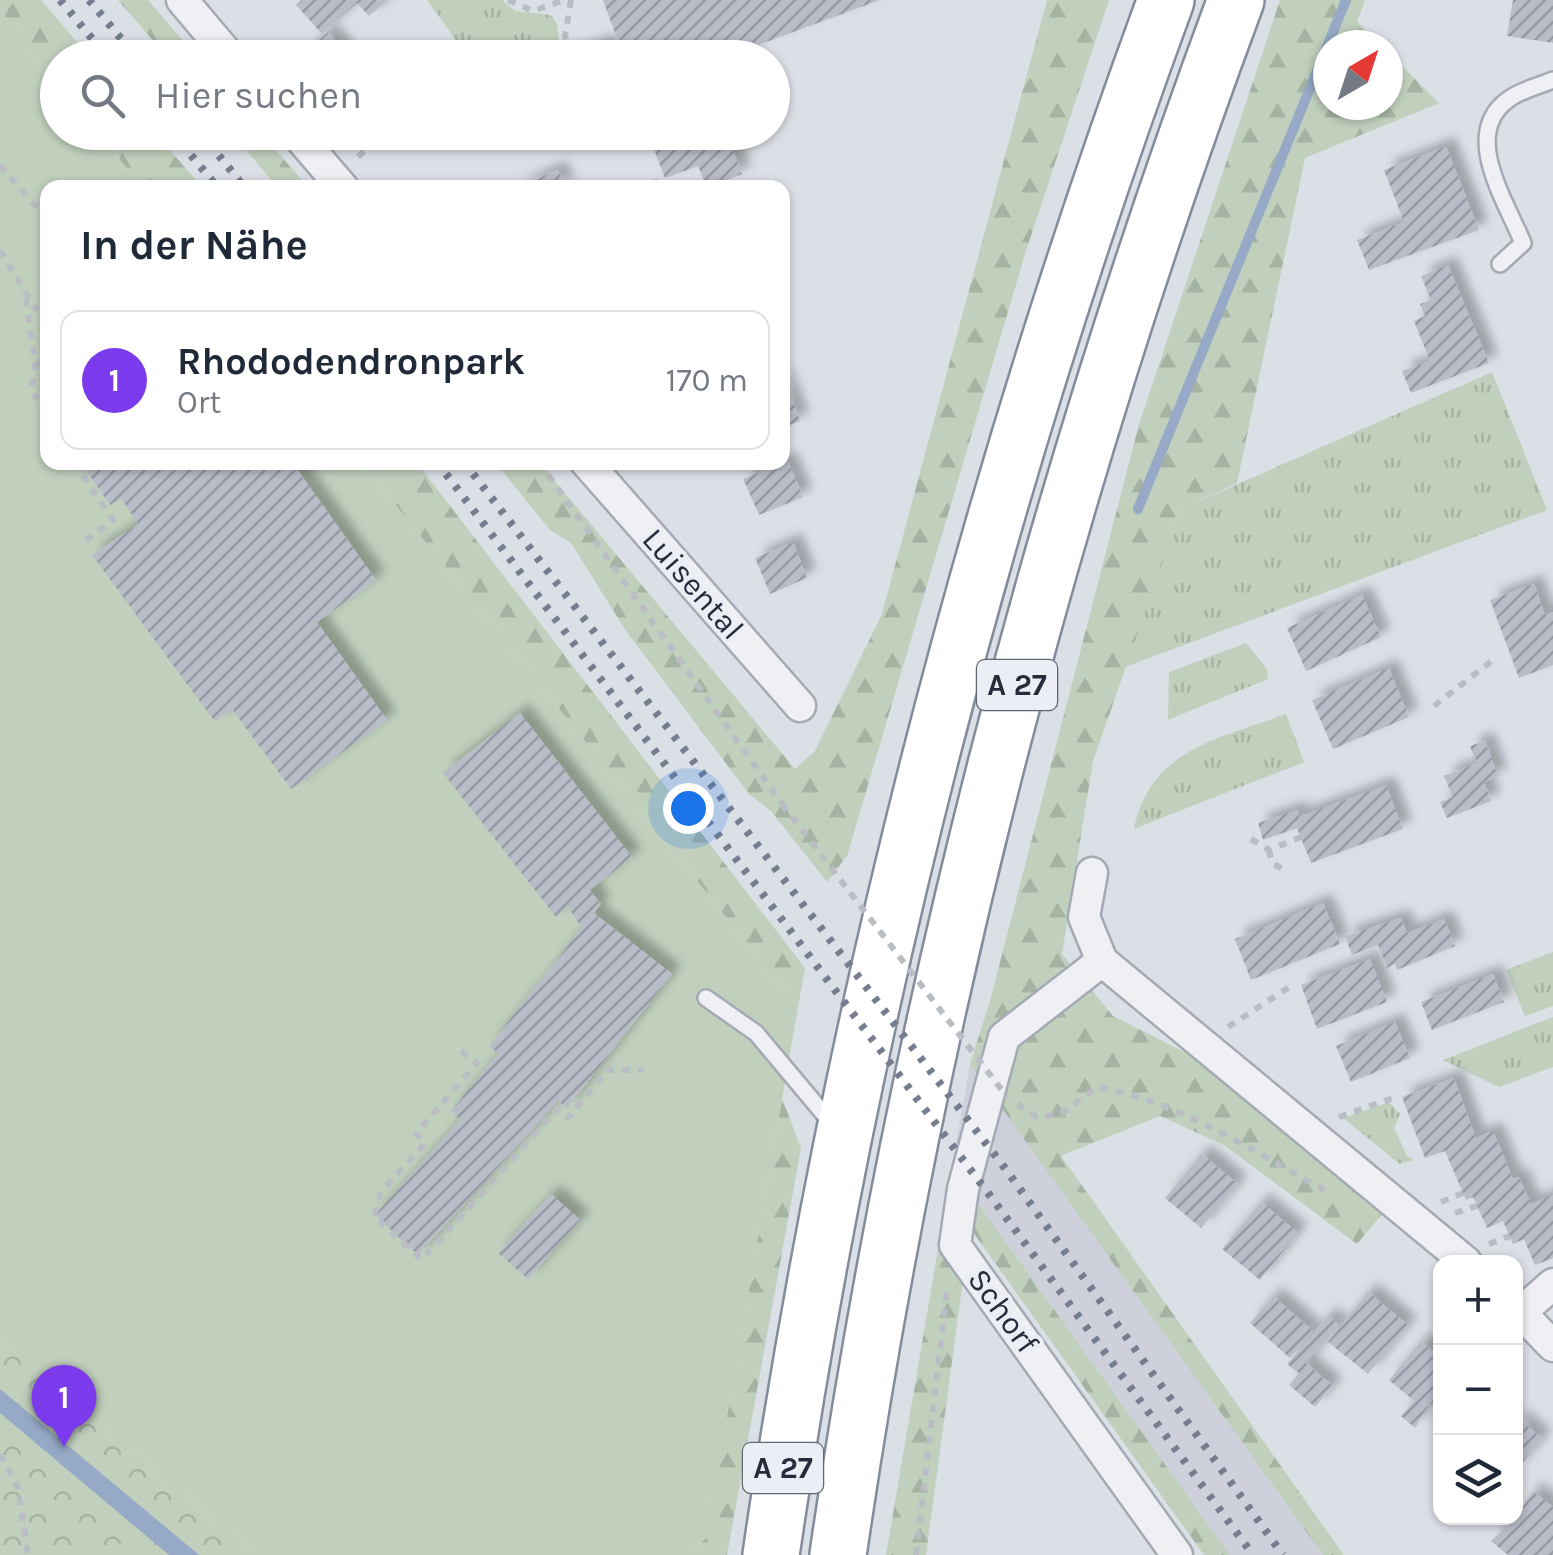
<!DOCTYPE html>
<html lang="de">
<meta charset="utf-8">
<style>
body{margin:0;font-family:Karla,sans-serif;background:#f2f2f3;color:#1f2937}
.controls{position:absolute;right:30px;bottom:30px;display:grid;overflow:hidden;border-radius:20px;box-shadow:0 2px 8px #0004}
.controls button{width:90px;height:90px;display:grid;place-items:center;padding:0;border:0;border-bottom:2px solid #e0e1e3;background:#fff;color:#1f2937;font:50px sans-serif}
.compass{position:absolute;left:1313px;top:30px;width:90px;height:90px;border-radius:50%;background:#fff;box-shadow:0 2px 8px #0004;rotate:39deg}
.you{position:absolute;left:688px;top:808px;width:35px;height:35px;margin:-25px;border:8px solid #fff;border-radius:50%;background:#1a73e8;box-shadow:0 0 0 15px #1a73e833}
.badge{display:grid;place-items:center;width:65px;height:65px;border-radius:50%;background:#7c3aed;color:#fff;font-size:32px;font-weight:700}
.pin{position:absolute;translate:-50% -82px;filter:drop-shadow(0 2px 5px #0008)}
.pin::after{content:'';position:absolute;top:52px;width:35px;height:30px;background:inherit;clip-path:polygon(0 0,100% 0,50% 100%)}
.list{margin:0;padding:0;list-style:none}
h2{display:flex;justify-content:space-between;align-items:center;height:130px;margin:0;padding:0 40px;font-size:42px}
h2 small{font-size:32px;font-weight:400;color:#747a83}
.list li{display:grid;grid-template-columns:65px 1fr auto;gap:30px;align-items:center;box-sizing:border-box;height:140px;margin:0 20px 20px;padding:0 20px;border:2px solid #e0e1e3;border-radius:20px}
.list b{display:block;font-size:38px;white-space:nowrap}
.list p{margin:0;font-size:32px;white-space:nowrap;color:#747a83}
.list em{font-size:32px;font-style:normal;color:#747a83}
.icon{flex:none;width:55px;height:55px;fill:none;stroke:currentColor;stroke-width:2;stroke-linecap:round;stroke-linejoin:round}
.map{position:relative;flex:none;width:1553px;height:1555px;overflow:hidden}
.search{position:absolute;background:#fff;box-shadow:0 2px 8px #0004;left:40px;top:40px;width:750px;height:110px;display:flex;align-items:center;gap:25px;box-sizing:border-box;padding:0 35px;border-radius:55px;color:#747a83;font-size:38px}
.panel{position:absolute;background:#fff;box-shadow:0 2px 8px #0004;left:40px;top:180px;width:750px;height:290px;border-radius:20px}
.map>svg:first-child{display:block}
</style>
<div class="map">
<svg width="1553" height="1555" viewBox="0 0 1553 1555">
<defs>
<pattern id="grass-tufts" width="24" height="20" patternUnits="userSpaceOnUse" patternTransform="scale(2.5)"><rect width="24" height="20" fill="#c0d0bd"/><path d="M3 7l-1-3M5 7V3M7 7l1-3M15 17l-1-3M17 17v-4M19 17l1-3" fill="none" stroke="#a5b3a3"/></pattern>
<pattern id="forest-firs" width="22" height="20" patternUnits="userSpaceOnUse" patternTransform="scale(2.5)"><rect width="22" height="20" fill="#c0d0bd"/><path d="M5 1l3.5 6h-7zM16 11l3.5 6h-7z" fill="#a5b3a3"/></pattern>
<pattern id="park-crowns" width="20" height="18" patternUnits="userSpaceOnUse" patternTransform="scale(2.5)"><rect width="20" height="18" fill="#c0d0bd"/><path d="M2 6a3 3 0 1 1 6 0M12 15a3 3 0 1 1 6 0" fill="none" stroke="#a5b3a3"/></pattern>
<pattern id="building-hatch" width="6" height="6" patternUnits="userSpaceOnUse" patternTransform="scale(2.5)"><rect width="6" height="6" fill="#b9bdc8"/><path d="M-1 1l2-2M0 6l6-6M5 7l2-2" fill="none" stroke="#969aa4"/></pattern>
<filter id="shadow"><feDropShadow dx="9" dy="-9" stdDeviation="5" flood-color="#0004"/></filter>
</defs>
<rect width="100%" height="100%" fill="#dbdfe6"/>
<path fill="#ced1db" d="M970,1064L1047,1170L1323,1555H1230L952,1167Z"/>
<path fill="url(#grass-tufts)" d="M427,0H502L515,11L551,15L557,24L561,57H468Z
M1492,372L1547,510L1122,668L1181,509Z
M1246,643L1267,669L1268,679L1168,720L1169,672Z
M1286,714L1304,762L1134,829C1150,749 1219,739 1286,714Z
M1553,952V1006L1525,1016L1506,970Z
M1553,1017V1067L1499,1087L1443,1060Z
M1389,1102L1400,1114L1394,1128L1407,1156L1414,1160L1400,1164L1343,1118Z"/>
<path fill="url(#forest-firs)" d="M0,0H41L90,57L58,58L57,82L0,10Z
M118,0H148L197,57H167Z
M1047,0H1109L1025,254L847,856L827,882L771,811L749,794L626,631L571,543L550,530L496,463H540L795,769L815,751L882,614Z
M1280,0H1365L1357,22L1381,45H1328V105H1388V52L1439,103L1305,158L1237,483L1181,509L1093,761L1062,954L1113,1016L1198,1059L1384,1212L1357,1244L1224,1145L1160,1116L1061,1156L1344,1555H1323L970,1064L990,1001L1138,428Z
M98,133H155L202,187H142Z
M232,133H261L308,187H277Z
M362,463H417L805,968L798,1007Z
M782,1098L801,1148L727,1555H691L706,1537Z
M952,1167L1230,1555H1204L970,1228L926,1555H886Z"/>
<path fill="url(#park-crowns)" d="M0,1340L256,1555H0Z"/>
<path fill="#c0d0bd" d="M0,10L57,82L58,132L98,133L142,187L48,188V462L362,463L798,1007L706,1537L691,1555H256L0,1340Z"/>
<path fill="#96a9c6" d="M0,1389L199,1555H169L0,1413Z"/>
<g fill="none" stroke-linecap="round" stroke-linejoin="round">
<path stroke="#96a9c6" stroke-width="10" d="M1138,509L1346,0"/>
</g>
<path fill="url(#building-hatch)" filter="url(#shadow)" d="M301,0H388L369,16L357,3L322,34L296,5Z
M603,0H880L723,58H624Z
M1513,0H1553V43L1507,36Z
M328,32L346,52L340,58H313L307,51Z
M607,43L612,58H567V57Z
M669,132H726L742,174L707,188L698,166L665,178L650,139Z
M1446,146L1479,230L1369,270L1357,240L1404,222L1384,170Z
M558,170L566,188H516V187Z
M1448,265L1489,363L1411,393L1402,371L1430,361L1414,321L1425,316L1420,304L1431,300L1421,276Z
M783,375L800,421L782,428V376Z
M788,461L803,497L759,515L743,479Z
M80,462H292L376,580L317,622L387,720L291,789L232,709L215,722L92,555L138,524L121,498L110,505Z
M793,542L807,578L770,594L755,558Z
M1534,584L1545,615L1553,612V665L1519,678L1490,600Z
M1362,595L1381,637L1306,671L1287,628Z
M1389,668L1409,717L1333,749L1312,700Z
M520,713L632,857L590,890L601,904L594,913L672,974L567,1108L558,1101L418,1255L375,1215L460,1120L451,1111L498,1054L489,1046L582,928L568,907L556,917L443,773Z
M1485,741L1498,776L1484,782L1491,801L1447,818L1440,802L1453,797L1444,776L1477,763L1470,746Z
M1386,785L1403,829L1311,863L1297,828L1263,840L1258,823L1297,810L1299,817Z
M1323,903L1340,944L1251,980L1235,939Z
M1401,918L1407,933L1444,919L1455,946L1397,970L1395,964L1387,968L1378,945L1352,955L1345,936Z
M1370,959L1387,1002L1317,1029L1301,985Z
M1493,974L1504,1002L1432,1030L1421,1002Z
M1395,1022L1410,1058L1351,1082L1336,1046Z
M1454,1078L1476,1138L1493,1131L1513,1179L1519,1177L1531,1204L1553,1195V1258L1535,1265L1524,1239L1513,1244L1503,1221L1487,1228L1473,1197L1466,1200L1445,1151L1425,1158L1402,1097Z
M1202,1154L1238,1184L1201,1228L1165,1198Z
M551,1194L580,1220L528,1279L498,1253Z
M1261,1202L1298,1233L1260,1280L1222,1249Z
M1368,1292L1408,1325L1368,1374L1328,1342Z
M1273,1296L1313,1331L1290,1358L1250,1323Z
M1328,1316L1339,1325L1306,1363L1333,1386L1315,1407L1289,1385L1299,1373L1287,1364Z
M1421,1341L1440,1357V1412L1430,1403L1415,1428L1401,1416L1414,1401L1389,1380Z
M1516,1417L1542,1438L1516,1471Z
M1533,1491L1553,1507V1555H1508L1491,1541L1516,1518Z"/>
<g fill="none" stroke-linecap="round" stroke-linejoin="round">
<defs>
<path id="service" d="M1500,264L1523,243C1506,201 1460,133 1509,99C1521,90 1539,86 1553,80
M706,998L756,1033L833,1125"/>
<path id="minor" d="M182,0L231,58
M295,132L343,188
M586,462L800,706
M1092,873L1084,917L1102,961L1466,1262
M1102,961L1004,1037L963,1189L955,1245L1177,1555
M1516,1308L1553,1346
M1520,1313L1553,1284"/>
<path id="motorway" d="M771,1555C848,1025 981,503 1166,0
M838,1555C915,1025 1049,502 1236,0"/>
</defs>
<use href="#service" stroke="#a5a9b3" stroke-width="20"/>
<use href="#minor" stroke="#a5a9b3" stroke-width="35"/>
<use href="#motorway" stroke="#838b9c" stroke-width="60"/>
<path stroke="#babdc4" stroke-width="6" stroke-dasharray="8 8" stroke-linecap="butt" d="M508,0L533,11L565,0
M571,0L565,36L572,55
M358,157L384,132
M0,165L48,220
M640,188L658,181
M0,250L48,330
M26,299L35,363L31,391L48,415
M34,367L48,357
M74,462L113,520L80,545
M539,462L782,804
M1434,706L1493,660
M1251,839L1269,850L1301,837
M1269,850L1272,863L1286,871
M1228,1027L1294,984
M461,1051L477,1063L416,1133L425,1143L381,1192L374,1216L422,1260L557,1109L568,1118L607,1070H644
M1017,1104L1037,1117L1061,1114L1097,1087C1179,1101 1256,1153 1328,1192
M1339,1117L1396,1097
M1441,1202L1463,1193
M1455,1213L1477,1206
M1489,1244L1510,1236
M0,1454L18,1488L28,1555
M916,1555L947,1290"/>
<use href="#service" stroke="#eef0f4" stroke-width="15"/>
<use href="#minor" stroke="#eef0f4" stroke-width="30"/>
<use href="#motorway" stroke="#fff" stroke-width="55"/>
<path stroke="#757d8f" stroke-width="8" stroke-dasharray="5 10" stroke-linecap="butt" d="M60,0L108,58
M89,0L137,58
M172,132L218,188
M200,132L245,188
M437,462L994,1201L1253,1555
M464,462L1004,1167L1283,1555"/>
<path stroke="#babdc4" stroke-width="6" stroke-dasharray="8 8" stroke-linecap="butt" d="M782,804L1008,1098"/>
</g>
<g text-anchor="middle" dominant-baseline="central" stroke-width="8" stroke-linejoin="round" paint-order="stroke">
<g fill="#ebeef4" stroke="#616672" stroke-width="2.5">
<rect x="977" y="660" width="80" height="50" rx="8"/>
<rect x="743" y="1443" width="80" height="50" rx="8"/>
</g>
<g font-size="30" font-weight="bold" fill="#262c3b">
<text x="1017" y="685">A 27</text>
<text x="783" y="1468">A 27</text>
</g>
<g font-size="32" fill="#262c3b" stroke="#ebeef4">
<text transform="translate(693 584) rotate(49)">Luisental</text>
<text transform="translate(1003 1311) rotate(54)">Schorf</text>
</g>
</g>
</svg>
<div class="controls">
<button>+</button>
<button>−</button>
<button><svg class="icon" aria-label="layers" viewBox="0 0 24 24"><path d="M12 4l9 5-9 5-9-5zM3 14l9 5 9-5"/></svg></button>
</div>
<svg class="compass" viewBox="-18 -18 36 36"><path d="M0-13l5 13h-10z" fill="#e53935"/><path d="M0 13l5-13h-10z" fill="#747a83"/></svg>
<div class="you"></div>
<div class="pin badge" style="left:64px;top:1447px">1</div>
<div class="search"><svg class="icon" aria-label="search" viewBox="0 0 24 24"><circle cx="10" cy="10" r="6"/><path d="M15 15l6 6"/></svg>Hier suchen</div>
<section class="panel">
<h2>In der Nähe<small></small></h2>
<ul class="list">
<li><span class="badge">1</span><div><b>Rhododendronpark</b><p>Ort</p></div><em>170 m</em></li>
</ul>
</section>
</div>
